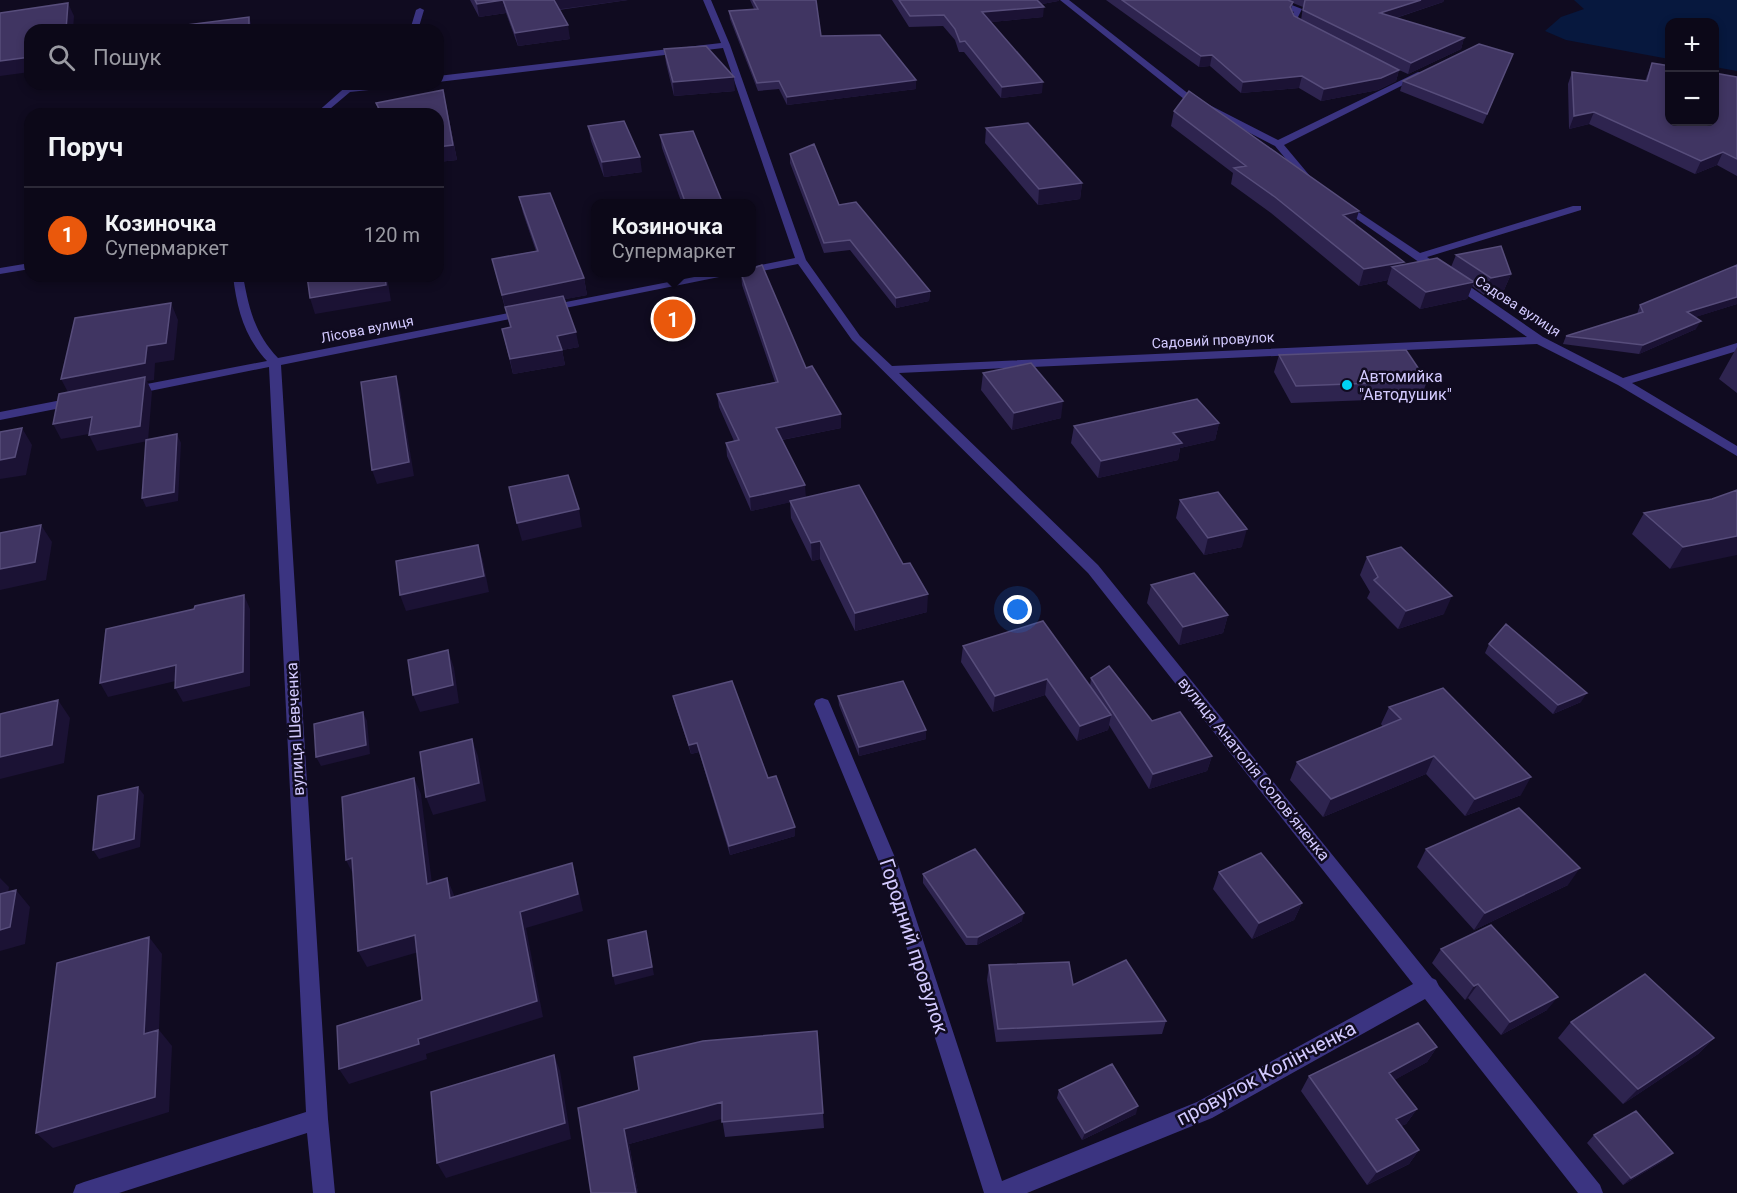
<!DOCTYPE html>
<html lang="uk">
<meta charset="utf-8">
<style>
body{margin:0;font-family:Roboto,sans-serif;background:#151121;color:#f1f3f6}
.controls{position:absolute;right:18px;top:18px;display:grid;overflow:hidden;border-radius:12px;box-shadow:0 3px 9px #0003}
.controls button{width:54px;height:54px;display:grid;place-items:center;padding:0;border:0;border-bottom:2px solid #2c2937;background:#0c0818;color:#f1f3f6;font:30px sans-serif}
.you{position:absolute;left:1018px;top:610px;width:21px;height:21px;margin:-15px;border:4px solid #fff;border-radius:50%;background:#1a73e8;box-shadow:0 0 0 9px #1a73e833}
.badge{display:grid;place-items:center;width:39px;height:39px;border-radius:50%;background:#ea580c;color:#fff;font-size:20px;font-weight:700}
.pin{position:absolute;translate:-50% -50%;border:3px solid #fff;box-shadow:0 2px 6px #0006}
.popup{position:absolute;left:591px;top:199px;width:165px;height:78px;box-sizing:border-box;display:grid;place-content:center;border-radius:12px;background:#0c0818;filter:drop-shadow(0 2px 4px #0005);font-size:20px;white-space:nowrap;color:#9a9aa2}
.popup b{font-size:22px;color:#f1f3f6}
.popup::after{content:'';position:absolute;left:50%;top:100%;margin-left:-12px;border:12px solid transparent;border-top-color:#0c0818}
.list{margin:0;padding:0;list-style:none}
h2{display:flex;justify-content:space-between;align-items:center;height:78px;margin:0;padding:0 24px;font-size:26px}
h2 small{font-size:20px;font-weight:400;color:#9a9aa2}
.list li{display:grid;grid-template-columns:39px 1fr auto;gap:18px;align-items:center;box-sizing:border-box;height:96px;padding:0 24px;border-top:2px solid #2c2937}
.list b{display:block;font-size:22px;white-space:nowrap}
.list p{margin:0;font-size:20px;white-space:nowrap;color:#9a9aa2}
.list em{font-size:20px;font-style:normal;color:#9a9aa2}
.icon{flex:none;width:33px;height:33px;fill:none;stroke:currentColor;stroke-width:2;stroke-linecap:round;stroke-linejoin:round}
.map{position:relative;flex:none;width:1737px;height:1193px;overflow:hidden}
.search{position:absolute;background:#0c0818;box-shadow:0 3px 9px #0003;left:24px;top:24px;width:420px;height:66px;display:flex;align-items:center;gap:15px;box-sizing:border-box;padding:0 21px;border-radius:18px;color:#9a9aa2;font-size:22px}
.panel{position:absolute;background:#0c0818;box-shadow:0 3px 9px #0003;left:24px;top:108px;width:420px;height:174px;border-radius:18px}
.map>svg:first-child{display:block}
</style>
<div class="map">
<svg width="1737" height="1193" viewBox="0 0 1737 1193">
<rect width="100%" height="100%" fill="#100b20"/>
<path fill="#07183e" d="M1574,0H1737V71L1715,67L1714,22H1670L1669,59L1566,40L1545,31L1561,17L1584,9Z"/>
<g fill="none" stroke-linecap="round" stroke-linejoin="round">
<path fill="#3b3481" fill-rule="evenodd" d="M703,0H711L730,45L806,260L860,336L892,366L1527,337L1338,206L1337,204L1342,201L1420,253L1573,206H1581V210L1427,257L1543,337L1623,378L1737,343V351L1632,383L1737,446V456L1618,385L1537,344L899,373L1098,565L1432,978L1436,980L1439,986L1600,1185L1603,1193H1578L1425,999L1212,1118L1027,1193H984L881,867L814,704L816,700L822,698L828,700L830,704L899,867L1002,1181L1197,1102L1413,984L1088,573L852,340L798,264L751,273L748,272H751V267L795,258L723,48L438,82V76L721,43Z
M1060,0H1069L1190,95L1278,140L1418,72L1425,74L1284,145L1315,182L1310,185L1307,184L1275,146L1184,99Z
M1268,0H1279L1302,9L1298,17L1299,22L1309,26V30L1293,25L1290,17L1294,12Z
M420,8L424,10L418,30H410L416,10Z
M349,84H357L356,86L401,84L397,87L350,92L324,114H315Z
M30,263V269L0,274V268Z
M720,272H744L281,365L328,1119L335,1193H313L307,1133L119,1193H73L76,1185L84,1182L306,1112L269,367L130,395L126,394L124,391L126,388L267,361C244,336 237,309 233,276H243C249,309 255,334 278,358Z
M77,397L81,398L83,401L81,404L0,420V412Z"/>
</g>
<path fill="#2e244f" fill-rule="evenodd" d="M470,0H628L559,10L570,39L518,46L506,13L479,17Z
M750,0H816L821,36L916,89L787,105L779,89L758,91L730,19L729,11L754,9Z
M892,0H1059L1058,1L1042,4L1043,17L991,22L1042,93L1001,98L964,52H959L955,40L943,26L909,27Z
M1106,0H1444L1443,2L1396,18L1464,38L1461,49L1408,74L1399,70L1396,81L1378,90L1321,101L1299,88L1241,93L1210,66L1199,67ZM1293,3L1303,7L1301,20L1294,16L1291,9Z
M664,49L735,91L674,96L666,63Z
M1513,54L1483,124L1400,91L1403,81Z
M1652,63L1737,77V176L1717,165L1695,174L1589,124L1569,129L1568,84L1572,72L1645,81Z
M376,103L446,104L457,160L438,162V114H379Z
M1174,111L1355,224L1402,265L1451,267L1456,255L1511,274L1504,290L1484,295L1472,286L1467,299L1420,309L1387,284L1388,280L1359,286L1271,213L1231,184L1233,173L1171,126Z
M588,126L642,172L604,177L591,141Z
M986,128L1082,183L1080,199L1038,205L985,143Z
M660,135L723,204H682L662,148Z
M790,154L839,205L930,291L929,301L896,308L850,250L824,253L790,163Z
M519,197L584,278L587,295L565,299L579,347L562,350L565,365L513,374L502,329L510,327L492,259L536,251L523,213Z
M741,273L806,368L841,428L782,440L805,485V497L927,612L855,631L820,559L812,561L791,518L790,502L751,511L727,456L726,443L734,441L719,407L717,394L775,382L742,285Z
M1737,304L1695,317L1696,329L1639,354L1563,344L1566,336L1637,314L1640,305Z
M1737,347V393L1719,379Z
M1279,355L1427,381L1421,398L1291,403L1274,372Z
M983,373L1061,418L1012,430L981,390Z
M1219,423L1215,440L1180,448L1178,460L1098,478L1071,443L1074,426Z
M1737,490L1670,569L1632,534L1644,513L1712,499Z
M1180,500L1242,547L1204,555L1176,518Z
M1367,557L1444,614L1398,629L1367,598L1370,592L1360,575Z
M1151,585L1228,615L1223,633L1179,645L1147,603Z
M1489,644L1581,702L1553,714L1485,653Z
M963,646L1090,686L1091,678L1152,721L1212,756L1207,771L1149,789L1109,725L1108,730L1077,741L1045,695L993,712L961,662Z
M673,696L768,778L795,836L730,855L699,752L691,754L675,705Z
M838,696L926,739L859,756L839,705Z
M1389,707L1521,795L1465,816L1426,774L1323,817L1290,780L1297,762L1383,727L1381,724Z
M1426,849L1568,885L1474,930L1417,867Z
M1219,872L1302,903L1294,920L1252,939L1213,889Z
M923,874L1022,921L977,945H966L923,883Z
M1441,949L1547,1010L1501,1035L1468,998L1465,1000L1432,963Z
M989,965L1073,985L1166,1021L1162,1034L996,1042L987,980Z
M1571,1022L1714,1038L1698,1054L1623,1104L1558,1038Z
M817,1031L824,1128L725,1137L722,1118L629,1144L638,1193H591L639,1090Z
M1437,1047L1427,1062L1394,1080L1417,1109L1406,1124L1401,1126L1419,1150L1409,1164L1367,1185L1301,1091L1309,1076Z
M1059,1090L1136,1114L1082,1140L1057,1098Z
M1594,1135L1673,1153L1665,1160L1623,1185L1587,1143Z"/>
<path fill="#1b1234" d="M503,0L506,13L479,17L477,4Z
M553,0H628L554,10Z
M1032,0H1059L1058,1L1032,6Z
M1421,0H1444L1443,2L1377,24L1380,13Z
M68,3L74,16L73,30H66Z
M1044,7L1043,17L982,23V12Z
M249,17L253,30H249Z
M568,25L570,39L518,46L515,33Z
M1464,38L1461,49L1408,74L1411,63Z
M1212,55L1210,66L1199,67L1201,56Z
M30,57V72L0,76V61Z
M1399,70L1396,81L1378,90L1321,101L1324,89Z
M1302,76L1299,88L1241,93L1243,82Z
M734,77L735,91L674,96L673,82Z
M916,80V89L787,105V97Z
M1043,82L1042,93L1001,98L1002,87Z
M443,90L457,160L438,162V147Z
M1594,112L1589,124L1569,129L1574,116Z
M1723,152L1717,165L1695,174L1701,161Z
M640,157L642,172L604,177L602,162Z
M1082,183L1080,199L1038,205L1039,189Z
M1359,211L1354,227L1343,215Z
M1404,262L1400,273L1392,267L1388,280L1359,286L1364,269Z
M1511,274L1504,290L1484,295L1491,278Z
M385,276H387L391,301L315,314L310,298Z
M584,278L587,295L506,311L502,295Z
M1474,282L1467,299L1420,309L1426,292Z
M930,291L929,301L896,308V298Z
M1737,297V304L1683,321L1687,312Z
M171,303L178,320L174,360L155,363L154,380L147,381L152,392L148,441L97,451L89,435L140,426L70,396L61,379L147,346Z
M1701,321L1696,329L1639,354L1643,345Z
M576,332L579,347L562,350L565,365L513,374L510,359L557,336Z
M396,376L400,390L414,476L377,484L372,470Z
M1063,401L1061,418L1012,430L1014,413Z
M841,414V428L776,441V428Z
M92,417L100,432L61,439L53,424Z
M1219,423L1215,440L1180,448L1178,460L1098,478L1101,461L1173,433Z
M22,428L32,445L26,475L0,479V460Z
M177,434L181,443L178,501L146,507L142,498Z
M805,485L806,499L751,511L750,497Z
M579,509L582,527L522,541L517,523Z
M41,525L52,542L46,580L0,590V569Z
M1247,529L1242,547L1204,555L1208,538Z
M1737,536V555L1670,569L1683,547Z
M820,541V559L812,561L811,543Z
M478,545L483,561L489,592L406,611L400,595Z
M928,594L927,612L855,631V613Z
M244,595L250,609V686L183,702L175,688Z
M1452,596L1444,614L1398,629L1406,611Z
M1228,615L1223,633L1179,645L1183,627Z
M448,650L454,668L459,703L420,712L413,695Z
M176,665L184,679L108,697L100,683Z
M1047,679L1045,695L993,712L995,696Z
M1587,693L1581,702L1553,714L1558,705Z
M58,700L70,718L64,763L0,779V757Z
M363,712L367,721L370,754L321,766L316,757Z
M1111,715L1108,730L1077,741L1080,726Z
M926,730V739L859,756V747Z
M472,739L478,756L486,801L433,815L426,797Z
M697,743L699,752L691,754L689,745Z
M1212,756L1207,771L1149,789L1153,774Z
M1434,756L1426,774L1323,817L1331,799Z
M1531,777L1521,795L1465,816L1475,799Z
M414,778L421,794L434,900L427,884Z
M138,787L144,795L140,847L99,859L93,850Z
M795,827V836L730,855L729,846Z
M352,858L354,876L346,860Z
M572,863L576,879L583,911L526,928L543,1017L426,1054L427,1059L349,1084L339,1069L418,1039L520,912Z
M1580,868L1568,885L1474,930L1485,913Z
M0,878L9,887L5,914L0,909Z
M447,878L454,895L457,914L450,898Z
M16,890L30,907L25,944L0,951V930Z
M1302,903L1294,920L1252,939L1259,923Z
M1024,913L1022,921L977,945L978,937Z
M646,931L654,975L615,985L613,976Z
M415,935L422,951L367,967L358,951Z
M149,937L162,954L159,1030L172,1046L169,1112L53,1148L36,1133L144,1034Z
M1478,984L1468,998L1465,1000L1474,986Z
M1558,997L1547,1010L1501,1035L1510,1022Z
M1714,1038L1698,1054L1623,1104L1638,1089Z
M1437,1047L1427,1062L1380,1088L1389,1073Z
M554,1055L560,1071L571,1139L446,1178L437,1163Z
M722,1102L725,1118L629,1144L638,1193H636L624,1129Z
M1138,1106L1136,1114L1082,1140L1085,1133Z
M1417,1109L1406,1124L1386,1133L1396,1119Z
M1419,1150L1409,1164L1367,1185L1377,1172Z
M1673,1153L1665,1160L1623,1185L1631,1178Z"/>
<path fill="#403562" stroke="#574d7b" stroke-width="1.5" d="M475,0H503L477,4Z
M503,0H554L568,25L515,33Z
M753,0H816L821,36L880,35L916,80L787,97L779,81L757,83L729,11L758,9Z
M899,0H1037L1044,7L982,12L1043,82L1002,87L965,41L960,42L955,29L944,15L910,16Z
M1122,0H1288L1293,2L1290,7L1294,16L1399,70L1381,78L1324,89L1302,76L1243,82L1212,55L1201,56Z
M1305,0H1421L1380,13L1464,38L1411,63L1303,10Z
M68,3L66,30H30V57L0,61V13Z
M249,17V30H147Z
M1479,44L1513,54L1487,114L1403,81Z
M706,46L734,77L673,82L664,49Z
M1652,63L1670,66V122H1714V73L1737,77V159L1723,152L1701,161L1594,112L1574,116L1572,72L1647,81Z
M443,90L453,145L438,147V114H382L376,103Z
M1189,91L1359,211L1343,215L1404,262L1364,269L1275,197L1234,168L1246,166L1174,111Z
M624,121L640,157L602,162L588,126Z
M1028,123L1082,183L1039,189L986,128Z
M693,131L723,204H686L660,135Z
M814,144L839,205L856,202L930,291L896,298L850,240L824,243L790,154Z
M550,193L584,278L502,295L492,259L538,251L519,197Z
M1501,246L1511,274L1491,278L1456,255Z
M1437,258L1474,282L1426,292L1392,267Z
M762,265L806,368L812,366L841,414L776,428L805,485L750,497L726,443L739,440L717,394L778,382L741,273H751V269Z
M1737,265V297L1687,312L1701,321L1643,345L1566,336L1643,312L1640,305Z
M307,276H385L386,285L310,298Z
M563,296L576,332L557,336L562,350L510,359L502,329L511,327L505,307Z
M171,303L166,343L147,346L145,363L61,379L75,318Z
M1406,350L1427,381L1296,386L1279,355Z
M1031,363L1063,401L1014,413L983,373Z
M396,376L409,462L372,470L361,382Z
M145,377L140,426L89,435L92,417L53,424L59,394Z
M1197,399L1219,423L1173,433L1182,443L1101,461L1074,426Z
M22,428L15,457L0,460V432Z
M177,434L174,492L142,498L146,440Z
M568,475L579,509L517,523L509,487Z
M859,485L903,564L910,563L928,594L855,613L820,541L811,543L790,501Z
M1737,490V536L1683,547L1644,513L1712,499Z
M1218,492L1247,529L1208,538L1180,500Z
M41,525L35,562L0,569V533Z
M478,545L484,576L400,595L396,561Z
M1401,547L1452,596L1406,611L1374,580L1378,577L1367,557Z
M1194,573L1228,615L1183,627L1151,585Z
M244,595L243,672L175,688L176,665L100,683L106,629L194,609L195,606Z
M1043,621L1111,715L1080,726L1047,679L995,696L963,646Z
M1506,624L1587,693L1558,705L1489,644Z
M448,650L453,685L413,695L408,660Z
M1109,666L1152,721L1180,712L1212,756L1153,774L1091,678Z
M732,681L768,778L776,776L795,827L729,846L697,743L689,745L673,696Z
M903,681L926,730L859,747L838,696Z
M1443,688L1531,777L1475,799L1434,756L1331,799L1297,762L1401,719L1389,707Z
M58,700L52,745L0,757V714Z
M363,712L366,745L316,757L314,724Z
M472,739L479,783L426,797L420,752Z
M414,778L427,884L447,878L450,898L572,863L578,894L520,912L537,1001L418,1039L419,1044L339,1069L337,1026L422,1000L415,935L358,951L352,858L346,860L342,797Z
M138,787L134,839L93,850L98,796Z
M1519,808L1580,868L1485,913L1426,849Z
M975,849L1024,913L978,937H967L923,874Z
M1261,853L1302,903L1259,923L1219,872Z
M16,890L10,927L0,930V894Z
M1491,925L1558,997L1510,1022L1478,984L1474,986L1441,949Z
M646,931L652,967L613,976L608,940Z
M149,937L144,1034L158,1030L155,1097L36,1133L57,963Z
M1126,960L1166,1021L998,1029L989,965L1069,962L1073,985Z
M1645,974L1714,1038L1638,1089L1571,1022Z
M1418,1023L1437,1047L1389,1073L1417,1109L1396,1119L1419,1150L1377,1172L1309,1076Z
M817,1031L823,1113L722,1122V1102L624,1129L636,1193H591L578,1108L639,1090L634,1057L703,1041Z
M554,1055L565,1123L437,1163L431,1092Z
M1112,1064L1138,1106L1085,1133L1059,1090Z
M1636,1111L1673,1153L1631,1178L1594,1135Z"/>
<circle fill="#00d1f5" stroke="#100b20" stroke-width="2" cx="1347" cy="385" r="6"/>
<g text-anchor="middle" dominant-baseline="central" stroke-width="5" stroke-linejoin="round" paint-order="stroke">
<g font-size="14" fill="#d3caff" stroke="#100b20">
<text transform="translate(1518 306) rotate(33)">Садова вулиця</text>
<text transform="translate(367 329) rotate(-11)">Лісова вулиця</text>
<text transform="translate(1213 340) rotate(-3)">Садовий провулок</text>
</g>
<g font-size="16" fill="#d3caff" stroke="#100b20" text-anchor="start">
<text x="1359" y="376">Автомийка<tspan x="1359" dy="18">"Автодушик"</tspan></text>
</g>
<g font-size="16" fill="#d3caff" stroke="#100b20">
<text transform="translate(295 729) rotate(-93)">вулиця Шевченка</text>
<text transform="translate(1254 769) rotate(51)">вулиця Анатолія Соловʼяненка</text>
</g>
<g font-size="20" fill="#d3caff" stroke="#100b20">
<text transform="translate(914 946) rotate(72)">Городний провулок</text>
<text transform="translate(1266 1073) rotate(-28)">провулок Колінченка</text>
</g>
</g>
</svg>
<div class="controls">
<button>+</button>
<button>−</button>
</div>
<div class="you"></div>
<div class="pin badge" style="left:673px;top:319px">1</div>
<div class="popup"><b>Козиночка</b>Супермаркет</div>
<div class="search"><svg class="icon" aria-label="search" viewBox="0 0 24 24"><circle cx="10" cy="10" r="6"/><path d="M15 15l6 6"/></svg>Пошук</div>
<section class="panel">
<h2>Поруч<small></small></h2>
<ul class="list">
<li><span class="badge">1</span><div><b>Козиночка</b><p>Супермаркет</p></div><em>120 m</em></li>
</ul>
</section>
</div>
